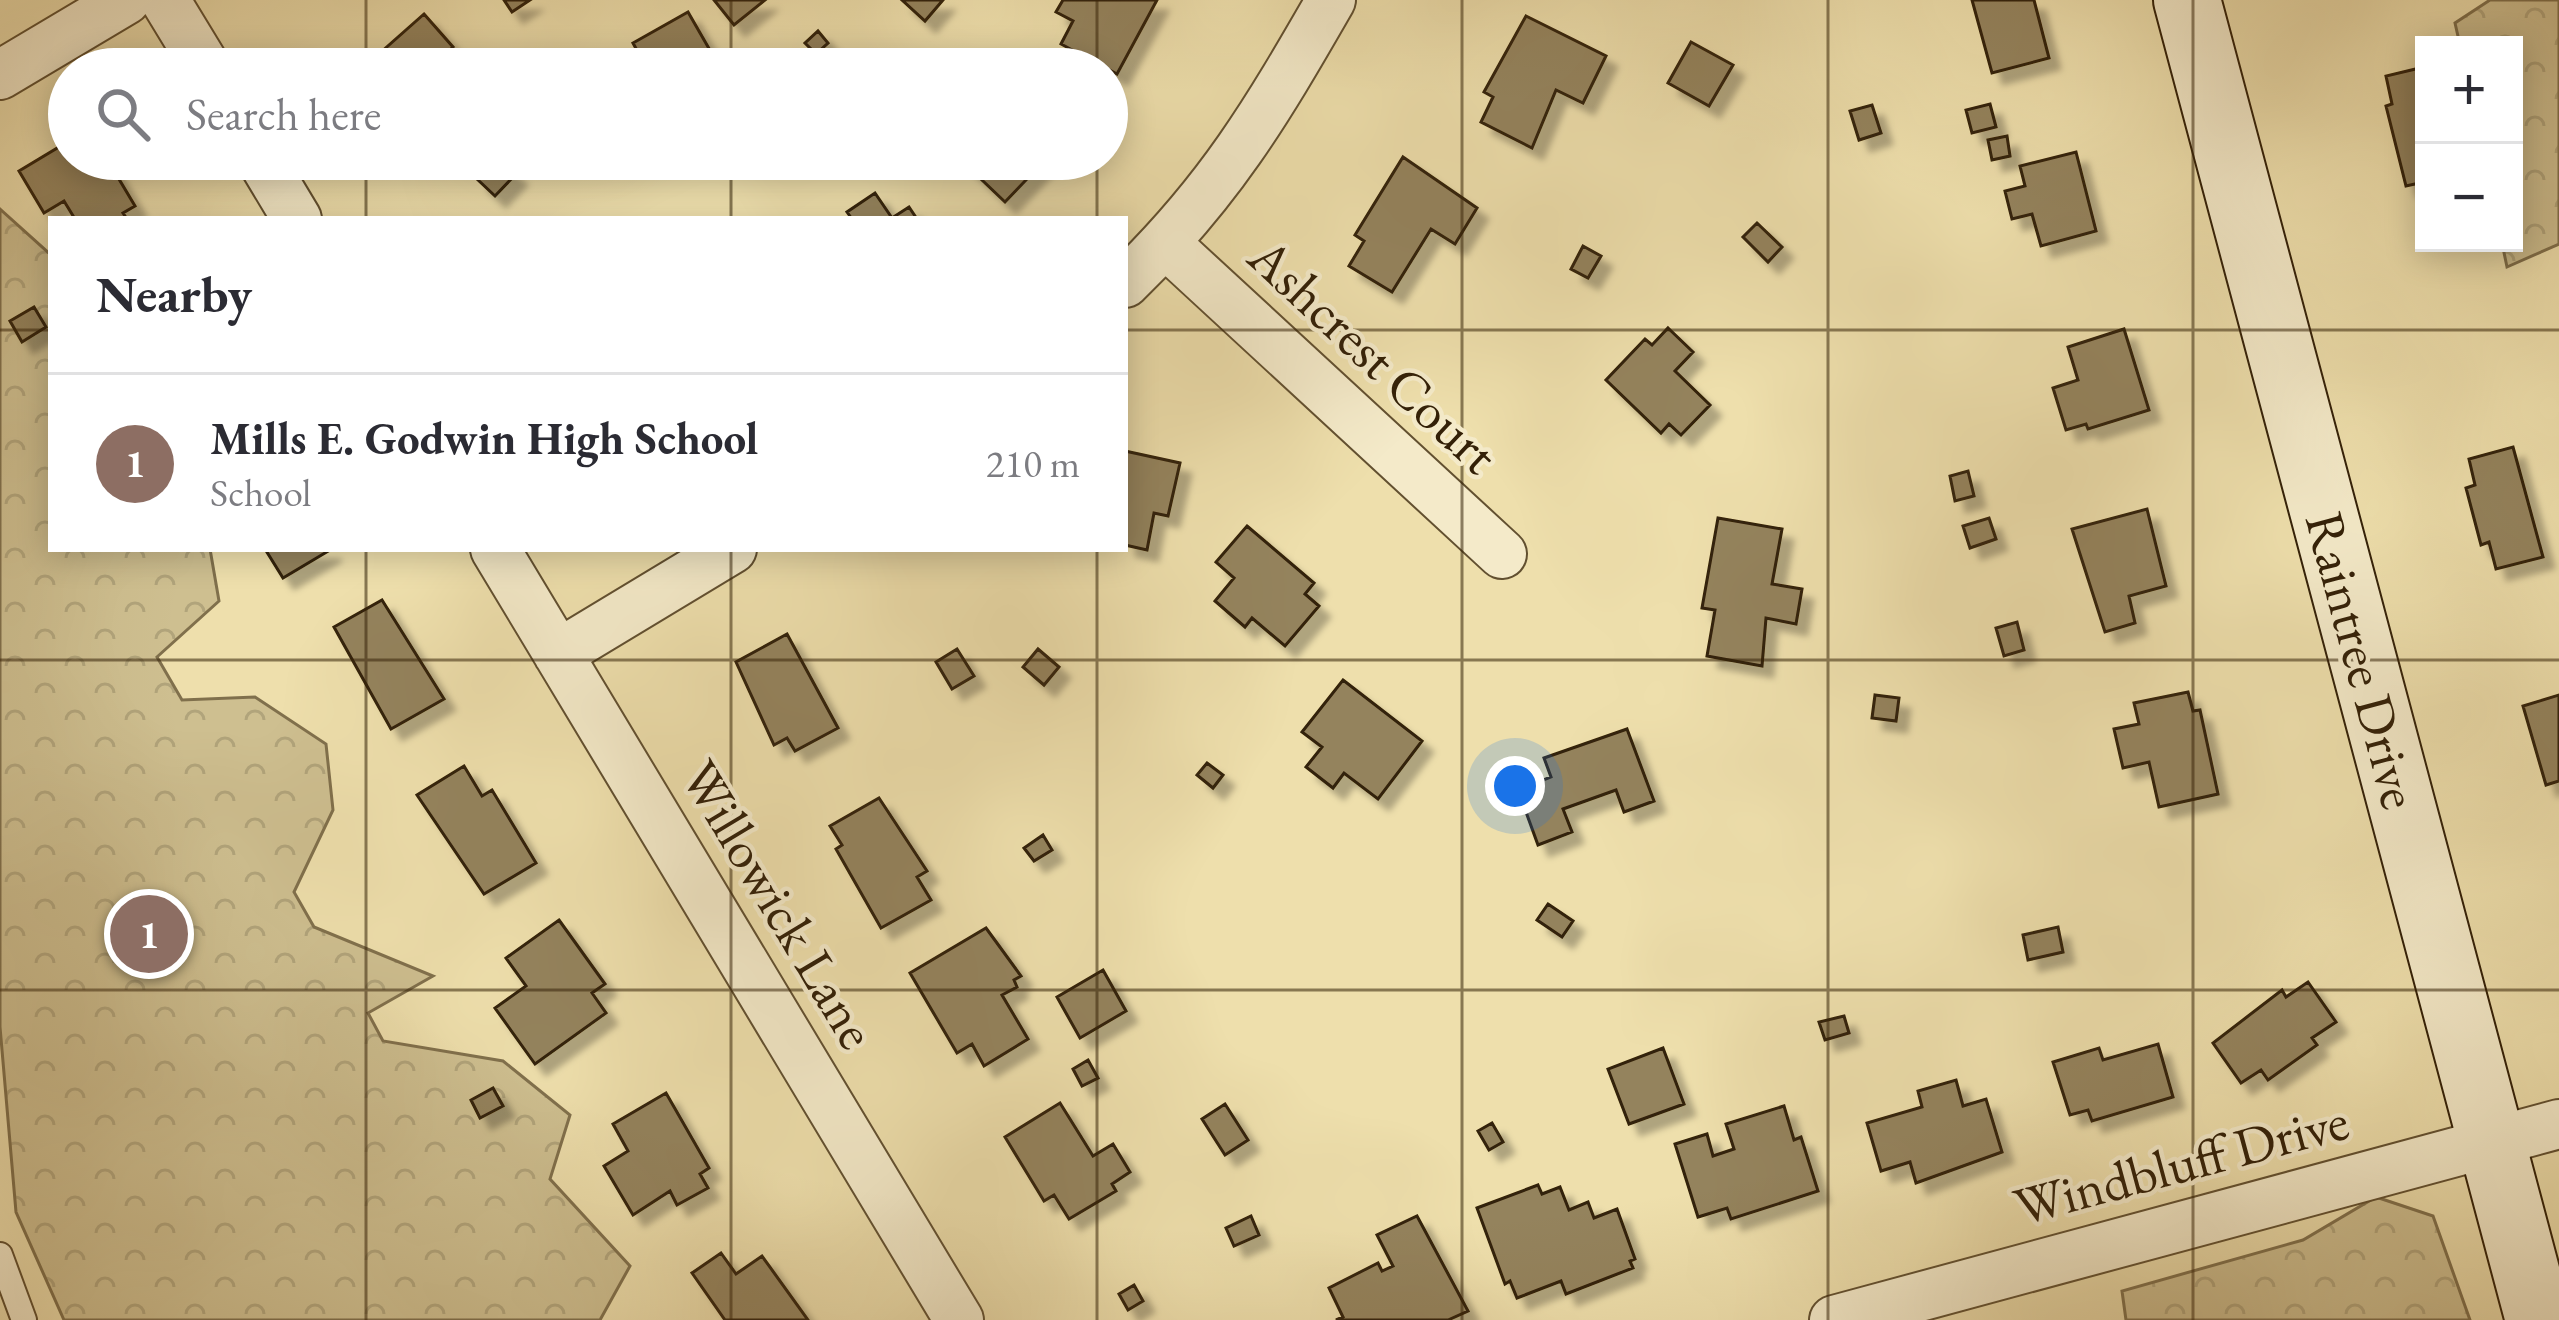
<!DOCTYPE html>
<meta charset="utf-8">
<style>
body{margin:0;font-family:"EB Garamond",serif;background:#f2f2f3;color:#2b2b33}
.controls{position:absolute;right:36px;top:36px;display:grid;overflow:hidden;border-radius:0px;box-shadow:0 6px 30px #0003}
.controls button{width:108px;height:108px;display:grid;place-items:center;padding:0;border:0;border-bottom:3px solid #e1e1e2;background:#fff;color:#2b2b33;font:60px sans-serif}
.you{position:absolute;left:1515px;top:786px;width:42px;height:42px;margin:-30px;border:9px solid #fff;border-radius:50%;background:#1a73e8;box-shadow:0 0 0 18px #1a73e833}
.badge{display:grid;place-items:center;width:78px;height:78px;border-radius:50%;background:#8f2418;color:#fff;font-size:39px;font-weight:700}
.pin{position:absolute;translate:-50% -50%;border:6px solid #fff;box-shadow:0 3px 12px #0006}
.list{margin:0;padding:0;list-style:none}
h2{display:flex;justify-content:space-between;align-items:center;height:156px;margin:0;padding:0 48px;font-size:51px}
h2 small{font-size:39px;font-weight:400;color:#7c7c81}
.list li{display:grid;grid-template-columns:78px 1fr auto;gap:36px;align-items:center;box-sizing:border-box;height:180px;padding:0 48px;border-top:3px solid #e1e1e2}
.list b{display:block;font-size:45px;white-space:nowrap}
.list p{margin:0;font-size:39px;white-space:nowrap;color:#7c7c81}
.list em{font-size:39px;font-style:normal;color:#7c7c81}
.icon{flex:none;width:66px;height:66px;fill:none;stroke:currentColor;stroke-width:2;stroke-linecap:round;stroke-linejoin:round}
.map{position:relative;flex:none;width:2559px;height:1320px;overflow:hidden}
.search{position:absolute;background:#fff;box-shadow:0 6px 30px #0003;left:48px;top:48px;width:1080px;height:132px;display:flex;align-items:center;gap:30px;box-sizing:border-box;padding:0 42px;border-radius:66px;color:#7c7c81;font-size:45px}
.panel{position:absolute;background:#fff;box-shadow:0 6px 30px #0003;left:48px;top:216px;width:1080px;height:336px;border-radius:0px}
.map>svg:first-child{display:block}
</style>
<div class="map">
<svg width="2559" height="1320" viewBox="0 0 2559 1320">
<defs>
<pattern id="forest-crowns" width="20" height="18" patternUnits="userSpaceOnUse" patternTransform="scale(3)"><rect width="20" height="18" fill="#cebf90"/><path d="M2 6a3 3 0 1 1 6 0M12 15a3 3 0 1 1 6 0" fill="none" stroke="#b1a47b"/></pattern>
<filter id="shadow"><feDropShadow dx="11" dy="11" stdDeviation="3" flood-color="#0004"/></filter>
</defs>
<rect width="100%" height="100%" fill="#eedfac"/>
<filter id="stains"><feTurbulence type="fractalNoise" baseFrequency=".00167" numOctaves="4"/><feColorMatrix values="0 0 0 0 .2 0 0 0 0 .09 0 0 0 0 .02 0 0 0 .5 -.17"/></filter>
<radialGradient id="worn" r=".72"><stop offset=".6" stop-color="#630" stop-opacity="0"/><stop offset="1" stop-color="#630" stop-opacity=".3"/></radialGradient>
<path fill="url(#forest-crowns)" stroke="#80704c" stroke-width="3" d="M2490,0H2559V244L2507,267L2502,243H2514V45H2460L2455,23Z
M0,209L51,255V549H210L219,601L157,657L182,700L255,697L326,744L333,810L294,892L314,927L433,976L368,1013L383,1041L503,1061L570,1115L550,1179L630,1266L600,1320H64L16,1212L0,1027Z
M2376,1197L2433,1216L2470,1320H2126L2122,1291L2303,1240Z"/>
<path fill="#94835d" stroke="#332007" stroke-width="3" filter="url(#shadow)" d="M504,0H530L512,12Z
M714,0H765L734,25Z
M902,0H943L925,21Z
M1063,0H1157L1117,74L1061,44L1073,21L1056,12Z
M1972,0H2034L2049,58L1992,73Z
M688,12L715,59L698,69H634L628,59L639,54L633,43Z
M424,14L453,47L435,64L439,69H362Z
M1526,16L1606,56L1583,103L1556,90L1532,148L1481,122L1493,97L1484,92Z
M818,31L828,43L816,54L805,43Z
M1691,42L1733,65L1709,106L1668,83Z
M2424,67V182L2406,186L2386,106L2392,104L2386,76Z
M1990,104L1996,127L1972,133L1966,110Z
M1872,105L1881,133L1859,140L1850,111Z
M2007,136L2010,156L1992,160L1988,140Z
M69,141V159H107L135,206L123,213L127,219H75L64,201L44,213L19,171Z
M2076,152L2096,231L2041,246L2032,214L2012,219L2005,191L2025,186L2020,166Z
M1403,157L1477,208L1455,244L1431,229L1392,292L1349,266L1364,241L1355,235Z
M496,159L516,174L495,196L477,179Z
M960,159H1046L1005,202Z
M875,193L892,218L909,207L917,219H852L847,212Z
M1757,223L1782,247L1768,262L1743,237Z
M1583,246L1601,256L1588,278L1571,269Z
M34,307L46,327L22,342L10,321Z
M1668,328L1693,352L1675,371L1710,405L1681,435L1669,424L1661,433L1606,380L1645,339L1652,345Z
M2124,329L2149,410L2088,429L2086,424L2066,430L2053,388L2078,380L2068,347Z
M2513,447L2543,557L2496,569L2489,542L2481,545L2466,488L2475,485L2469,459Z
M1125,451L1180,463L1168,516L1154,513L1147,550L1125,545Z
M1968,471L1974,496L1955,501L1950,476Z
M2147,509L2166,586L2129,596L2135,623L2105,632L2072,529Z
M1718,518L1782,529L1772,584L1802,589L1796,624L1766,618L1762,666L1707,656L1715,610L1702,608Z
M1989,518L1996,539L1970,548L1963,526Z
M1247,526L1314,583L1305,594L1319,606L1285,646L1252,618L1245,627L1215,601L1234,578L1216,562Z
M265,549H329L330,550L283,578Z
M382,600L444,699L391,729L334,627Z
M2017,622L2024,650L2004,656L1996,628Z
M787,634L838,728L795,751L787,738L774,745L736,662Z
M957,649L974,676L952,689L936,662Z
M1038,649L1059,667L1044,685L1023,667Z
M1343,680L1422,741L1378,799L1344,773L1333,788L1306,767L1322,747L1302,732Z
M2188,692L2193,711L2200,710L2218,794L2159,807L2149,762L2123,768L2114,729L2139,724L2134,703Z
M1875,695L1899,698L1896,721L1872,718Z
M2559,695V781L2546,785L2523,706Z
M1627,729L1654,801L1624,812L1616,790L1563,809L1572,832L1538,845L1518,790L1551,777L1544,758Z
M1207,763L1223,775L1213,788L1197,775Z
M464,766L482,796L492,790L536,863L484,894L417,795Z
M879,798L927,871L917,877L931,900L881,928L836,849L842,845L830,826Z
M1043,835L1052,850L1034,861L1024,848Z
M1548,904L1573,921L1562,937L1537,920Z
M559,920L605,984L592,993L606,1013L535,1064L495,1008L526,986L506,958Z
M2058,927L2063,952L2028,960L2023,935Z
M986,928L1021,976L1014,980L1017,987L1002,995L1028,1039L984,1066L972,1044L957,1053L910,973Z
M1103,970L1126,1011L1080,1038L1057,997Z
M2308,982L2336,1022L2312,1038L2317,1045L2268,1080L2261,1070L2241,1083L2213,1043L2282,990L2286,997Z
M1844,1016L1849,1033L1825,1040L1819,1022Z
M2158,1044L2173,1097L2092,1121L2088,1110L2070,1115L2053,1062L2099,1048L2103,1060Z
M1663,1048L1684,1104L1629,1124L1608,1069Z
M1088,1060L1098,1078L1082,1086L1073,1069Z
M1956,1080L1963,1106L1986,1099L2002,1152L1916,1183L1910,1162L1881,1171L1867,1123L1922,1107L1918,1091Z
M493,1088L503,1106L480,1118L471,1100Z
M666,1093L709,1168L700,1174L708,1188L677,1205L670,1191L633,1215L604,1166L628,1151L613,1124Z
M1060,1103L1093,1156L1113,1144L1130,1172L1112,1184L1116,1191L1069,1219L1054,1195L1044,1201L1005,1137Z
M1225,1104L1248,1140L1225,1155L1202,1119Z
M1784,1106L1794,1140L1801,1137L1818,1191L1731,1219L1727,1208L1698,1217L1675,1144L1707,1134L1713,1156L1734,1149L1726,1124Z
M1492,1123L1503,1142L1489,1150L1478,1131Z
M1538,1185L1542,1194L1560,1187L1569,1210L1588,1202L1594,1218L1617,1209L1635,1259L1630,1261L1633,1268L1566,1294L1561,1281L1517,1298L1510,1281L1505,1284L1477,1208Z
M1251,1216L1259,1235L1234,1246L1226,1228Z
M1417,1216L1468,1311L1448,1320H1336L1343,1317L1329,1288L1378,1263L1382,1271L1393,1266L1377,1235Z
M721,1253L736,1274L762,1256L808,1320H725L692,1273Z
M1134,1285L1143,1301L1128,1310L1119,1294Z"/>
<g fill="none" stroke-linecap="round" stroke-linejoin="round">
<defs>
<path id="lane" d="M0,1255L24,1320"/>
<path id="street" d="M165,0L207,69
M0,75L126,0
M261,159L297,219
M1165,243L1502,554
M1125,283C1220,191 1266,113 1331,0
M495,549L959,1320
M558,654L732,549
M1834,1320L2559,1124"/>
<path id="secondary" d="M2187,0L2539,1320"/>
</defs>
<use href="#lane" stroke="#625030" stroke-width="28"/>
<use href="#street" stroke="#625030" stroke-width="52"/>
<use href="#secondary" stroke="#332007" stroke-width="70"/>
<use href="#lane" stroke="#f4eac9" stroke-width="24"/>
<use href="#street" stroke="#f4eac9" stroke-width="48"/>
<use href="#secondary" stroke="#f4eac9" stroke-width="66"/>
</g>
<path fill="none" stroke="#332007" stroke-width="3" stroke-opacity="0.55" d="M366,0V69M731,0V69M1097,0V69M1462,0V1320M1828,0V1320M2193,0V1320M366,159V219M731,159V219M1097,159V219M0,330H51M1125,330H2559M366,549V1320M731,549V1320M1097,549V1320M0,660H2559M0,990H2559"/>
<g text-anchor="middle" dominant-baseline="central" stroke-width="9" stroke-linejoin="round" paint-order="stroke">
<g font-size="54" fill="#332007" stroke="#f4eac9">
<text transform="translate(1374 355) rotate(43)">Ashcrest Court</text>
<text transform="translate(2363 660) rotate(75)">Raintree Drive</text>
<text transform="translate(779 904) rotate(59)">Willowick Lane</text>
<text transform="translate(2181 1163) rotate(-15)">Windbluff Drive</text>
</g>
</g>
<rect width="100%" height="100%" filter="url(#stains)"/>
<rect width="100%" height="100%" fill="url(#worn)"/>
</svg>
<div class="controls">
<button>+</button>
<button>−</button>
</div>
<div class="you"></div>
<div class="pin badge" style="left:149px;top:934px;background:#8d6e63">1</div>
<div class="search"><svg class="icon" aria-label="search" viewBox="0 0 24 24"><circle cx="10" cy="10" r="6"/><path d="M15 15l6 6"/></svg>Search here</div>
<section class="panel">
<h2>Nearby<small></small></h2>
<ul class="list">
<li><span class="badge" style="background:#8d6e63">1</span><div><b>Mills E. Godwin High School</b><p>School</p></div><em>210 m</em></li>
</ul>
</section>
</div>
